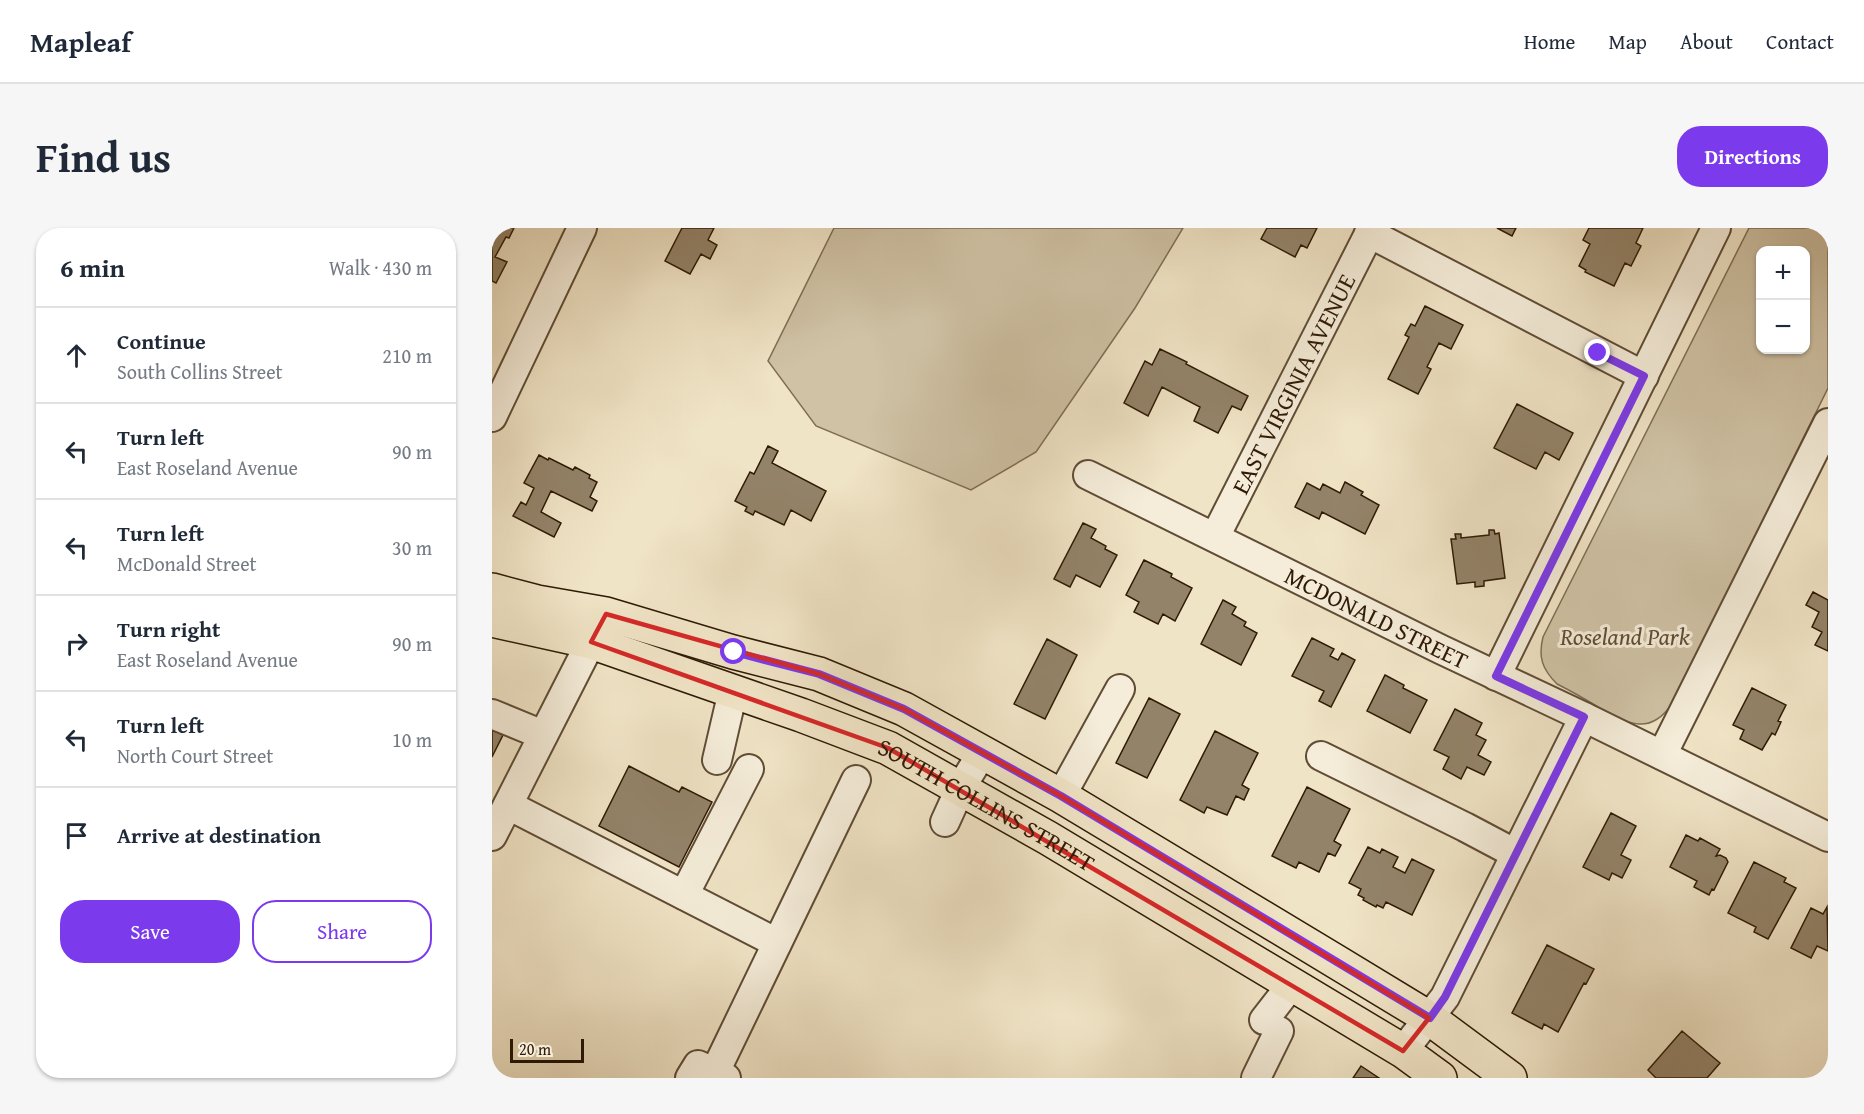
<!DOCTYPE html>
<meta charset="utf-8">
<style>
body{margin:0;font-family:"Gentium Book Plus",serif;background:#f6f6f7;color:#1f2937}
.controls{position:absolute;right:18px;top:18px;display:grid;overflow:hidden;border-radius:12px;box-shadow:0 2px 4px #0004}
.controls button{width:54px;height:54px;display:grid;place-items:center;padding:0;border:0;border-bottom:2px solid #e0e1e3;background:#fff;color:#1f2937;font:30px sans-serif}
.scale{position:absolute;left:18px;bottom:15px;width:74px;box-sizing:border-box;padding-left:6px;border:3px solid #2f1a05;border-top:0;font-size:16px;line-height:21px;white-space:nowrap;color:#2f1a05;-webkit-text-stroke:4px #f5edda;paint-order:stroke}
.stop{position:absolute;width:18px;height:18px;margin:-14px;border:4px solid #7c3aed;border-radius:50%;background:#fff}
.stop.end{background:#7c3aed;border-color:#fff;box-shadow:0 2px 6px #0008}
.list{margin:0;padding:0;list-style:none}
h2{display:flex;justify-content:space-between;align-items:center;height:78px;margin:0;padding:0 24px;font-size:26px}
h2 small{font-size:20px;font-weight:400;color:#747a83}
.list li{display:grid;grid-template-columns:39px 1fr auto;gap:18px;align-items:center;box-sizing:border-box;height:96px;padding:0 24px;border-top:2px solid #e0e1e3}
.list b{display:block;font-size:22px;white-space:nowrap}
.list p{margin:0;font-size:20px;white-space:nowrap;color:#747a83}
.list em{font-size:20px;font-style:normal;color:#747a83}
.actions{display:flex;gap:12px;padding:18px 24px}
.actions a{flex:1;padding:14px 0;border:2px solid #7c3aed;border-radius:24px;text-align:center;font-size:21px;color:#7c3aed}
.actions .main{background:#7c3aed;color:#fff}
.icon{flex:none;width:33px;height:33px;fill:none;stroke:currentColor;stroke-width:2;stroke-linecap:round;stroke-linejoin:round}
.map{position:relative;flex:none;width:1336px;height:850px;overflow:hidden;border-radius:24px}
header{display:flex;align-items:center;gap:36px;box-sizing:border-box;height:84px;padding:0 30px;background:#fff;border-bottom:2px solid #e0e1e3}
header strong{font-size:28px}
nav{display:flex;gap:33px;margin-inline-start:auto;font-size:21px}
.intro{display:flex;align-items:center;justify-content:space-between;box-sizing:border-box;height:144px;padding:0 36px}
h1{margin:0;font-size:42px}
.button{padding:15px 27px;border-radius:24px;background:#7c3aed;color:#fff;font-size:21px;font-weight:700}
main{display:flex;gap:36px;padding:0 36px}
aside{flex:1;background:#fff;border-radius:24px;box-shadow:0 2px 4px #0004}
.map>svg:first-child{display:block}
</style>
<header>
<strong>Mapleaf</strong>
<nav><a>Home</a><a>Map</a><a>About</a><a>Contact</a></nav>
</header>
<div class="intro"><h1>Find us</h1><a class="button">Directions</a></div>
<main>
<aside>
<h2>6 min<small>Walk · 430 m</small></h2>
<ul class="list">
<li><svg class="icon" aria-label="ahead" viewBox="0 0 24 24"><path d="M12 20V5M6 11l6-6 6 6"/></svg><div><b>Continue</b><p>South Collins Street</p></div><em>210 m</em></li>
<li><svg class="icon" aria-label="left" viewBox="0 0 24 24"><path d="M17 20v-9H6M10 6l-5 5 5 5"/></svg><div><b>Turn left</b><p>East Roseland Avenue</p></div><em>90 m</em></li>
<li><svg class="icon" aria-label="left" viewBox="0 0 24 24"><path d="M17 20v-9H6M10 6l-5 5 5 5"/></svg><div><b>Turn left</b><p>McDonald Street</p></div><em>30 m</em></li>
<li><svg class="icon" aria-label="right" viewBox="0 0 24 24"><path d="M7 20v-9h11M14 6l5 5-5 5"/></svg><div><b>Turn right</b><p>East Roseland Avenue</p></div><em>90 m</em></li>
<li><svg class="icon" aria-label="left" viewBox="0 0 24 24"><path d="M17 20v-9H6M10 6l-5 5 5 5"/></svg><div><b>Turn left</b><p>North Court Street</p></div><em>10 m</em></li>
<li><svg class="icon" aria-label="arrive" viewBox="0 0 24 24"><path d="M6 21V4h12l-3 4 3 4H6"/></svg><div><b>Arrive at destination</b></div></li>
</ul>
<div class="actions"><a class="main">Save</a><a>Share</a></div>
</aside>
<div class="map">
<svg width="1336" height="850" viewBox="0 0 1336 850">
<rect width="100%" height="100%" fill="#f0e4c6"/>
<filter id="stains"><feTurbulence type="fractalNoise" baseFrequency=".00333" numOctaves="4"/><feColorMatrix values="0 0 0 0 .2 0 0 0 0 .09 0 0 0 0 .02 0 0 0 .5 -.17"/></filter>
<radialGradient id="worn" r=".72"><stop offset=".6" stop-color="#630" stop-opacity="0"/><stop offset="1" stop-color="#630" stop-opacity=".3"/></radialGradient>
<path fill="#cfc2a5" stroke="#7f6e55" stroke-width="1.5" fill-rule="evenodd" d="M342,0H691L643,80L544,224L479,262L324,198L276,133Z
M1257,0H1336V160L1180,476C1157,509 1135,495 1106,479C1093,471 1079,463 1065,456C1050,441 1046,429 1051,409ZM1268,22H1314V122H1268Z"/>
<path fill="#938369" stroke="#2f1a05" stroke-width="1.5" d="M0,0H22L17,10L14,9L3,29L15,34L4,55L0,53Z
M190,0H222L216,12L225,17L218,31L209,26L198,46L173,33Z
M775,0H825L815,20L809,17L803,29L769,11Z
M1005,0H1024L1020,8Z
M1097,0H1151L1144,15L1149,18L1139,38L1133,35L1122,58L1093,44L1094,42L1087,38L1098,16L1091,12Z
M933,78L971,97L959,121L947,115L935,139L939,141L926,166L896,151L917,109L913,107L919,96L923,98Z
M668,121L695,134L694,136L756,168L749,182L740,178L726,205L702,193L708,179L670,159L656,188L632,175L653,133L660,137Z
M1025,176L1081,205L1067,232L1053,224L1044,241L1002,220Z
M276,218L286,223L280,235L334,263L319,293L299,282L292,297L263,283L261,287L253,283L255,279L243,273L258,244L262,246Z
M47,227L56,232L57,230L81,242L83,239L98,247L97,250L105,254L98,269L105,273L100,283L59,263L49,284L69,295L62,309L21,288L29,274L34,277L42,260L32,255Z
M853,254L871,264L869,267L887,277L873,306L830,284L827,291L803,279L815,255L828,262L831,256L848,265Z
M591,295L604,301L599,310L614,318L613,321L625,327L608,359L584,347L578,359L562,351Z
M997,302H1002L1003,306L1007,305L1013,350L992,353V358L983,359V354L965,356L959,311H964L963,306H969V310L997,307Z
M652,332L680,346L679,349L700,360L683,393L671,386L666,396L642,384L647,374L634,367Z
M1321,364L1336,372V423L1323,417L1330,404L1320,399L1327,384L1314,377Z
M731,372L744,379L740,386L754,394L752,398L765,405L749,437L709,416Z
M820,410L842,421L838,428L846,432L850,425L863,432L839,479L827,473L832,463L800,448Z
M555,411L585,427L553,491L522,476Z
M893,447L912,457L911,460L935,472L918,505L875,483Z
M1260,460L1294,477L1286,493L1289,494L1283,507L1280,505L1270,522L1248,511L1252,502L1241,497Z
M657,470L688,486L655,550L624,535Z
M963,481L990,495L984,507L994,512L986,527L999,534L992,547L975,539L969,551L951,541L957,529L942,522Z
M0,502L11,507L0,529Z
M723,503L766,525L750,557L757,561L752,572L744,568L735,587L715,579L712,585L688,572Z
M137,538L187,564L190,559L220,574L187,639L107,598Z
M815,559L858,581L842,613L849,617L843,628L836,625L827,644L807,634L804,640L780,628Z
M1119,585L1144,598L1129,627L1139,632L1130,650L1120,645L1117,652L1091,639Z
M1194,607L1206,613L1208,610L1228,621L1224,628L1228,627L1234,630L1236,634L1222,662L1220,661L1217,667L1202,659L1205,653L1178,639Z
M876,619L888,625L890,621L906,629L901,639L913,645L920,631L942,642L920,687L894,674L891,680L885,677L884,679L871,672L872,670L866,667L869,661L857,655Z
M1262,634L1294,650L1292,654L1304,660L1276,711L1262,704L1264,699L1236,685Z
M1335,679L1336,723L1325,718L1319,730L1299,720L1319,680L1331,686Z
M1055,717L1102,741L1094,756L1092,755L1066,804L1052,796L1050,801L1020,785Z
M1190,803L1228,835L1215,850H1164L1156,842Z
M869,838L887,850H861Z"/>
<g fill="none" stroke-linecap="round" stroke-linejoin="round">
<defs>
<g id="minor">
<path d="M877,5L1152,148"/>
<path d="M0,189L90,0"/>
<path id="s1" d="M596,247L948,421L1092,489L1336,609"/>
<path id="s2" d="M723,309L880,0"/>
<path d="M1004,448L1224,0"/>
<path d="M0,486L51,507"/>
<path d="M1170,527L1336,195"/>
<path d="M829,528L973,599L1024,626"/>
<path d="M225,532L241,463"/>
<path d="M569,568L628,461"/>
<path d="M16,577L285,715"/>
<path d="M453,594L468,561L490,525"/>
<path d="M0,608L108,396"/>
<path d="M192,667L257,541"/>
<path d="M772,792L800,756"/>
<path d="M911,823L953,769L1092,489"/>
<path d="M223,844L364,552"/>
<path d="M198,850L206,837L234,850"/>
<path d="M764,850L787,803"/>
</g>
<g id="major">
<path d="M0,362L45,374L114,386L241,424L327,446L412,481L569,568L843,733L937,790L1018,850"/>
<path id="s3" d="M0,392L99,414L309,487L396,520L556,610L911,823L948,850"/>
</g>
</defs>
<use href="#minor" stroke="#5f4c35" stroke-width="32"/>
<use href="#major" stroke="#2f1a05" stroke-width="36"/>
<use href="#minor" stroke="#f5edda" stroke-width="28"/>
<use href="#major" stroke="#f0e4c6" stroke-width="33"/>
</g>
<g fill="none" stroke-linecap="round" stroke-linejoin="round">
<path stroke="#7c3aed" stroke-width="8" d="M242,424L327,446L412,481L569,568L938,790L953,769L1092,489L1004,448L1152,148L1106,125"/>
</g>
<path fill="none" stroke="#d62828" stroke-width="4.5" stroke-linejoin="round" d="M114,386L327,446L412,481L569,568L937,790L911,823L396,520L99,414Z"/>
<g text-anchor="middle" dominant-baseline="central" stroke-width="6" stroke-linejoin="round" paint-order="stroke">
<g font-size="24" fill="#2f1a05" stroke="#f5edda">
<text stroke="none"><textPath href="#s2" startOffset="172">EAST VIRGINIA AVENUE</textPath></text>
<text stroke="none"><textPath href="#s1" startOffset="322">MCDONALD STREET</textPath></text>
<text stroke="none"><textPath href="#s3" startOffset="530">SOUTH COLLINS STREET</textPath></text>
</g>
<g font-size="24" font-style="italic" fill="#5f4c35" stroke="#f5edda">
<text x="1133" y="408">Roseland Park</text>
</g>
</g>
<rect width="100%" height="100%" filter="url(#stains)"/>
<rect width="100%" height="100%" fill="url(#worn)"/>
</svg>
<div class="controls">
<button>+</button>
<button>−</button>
</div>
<div class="scale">20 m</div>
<div class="stop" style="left:242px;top:424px"></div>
<div class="stop end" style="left:1106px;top:125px"></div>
</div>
</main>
